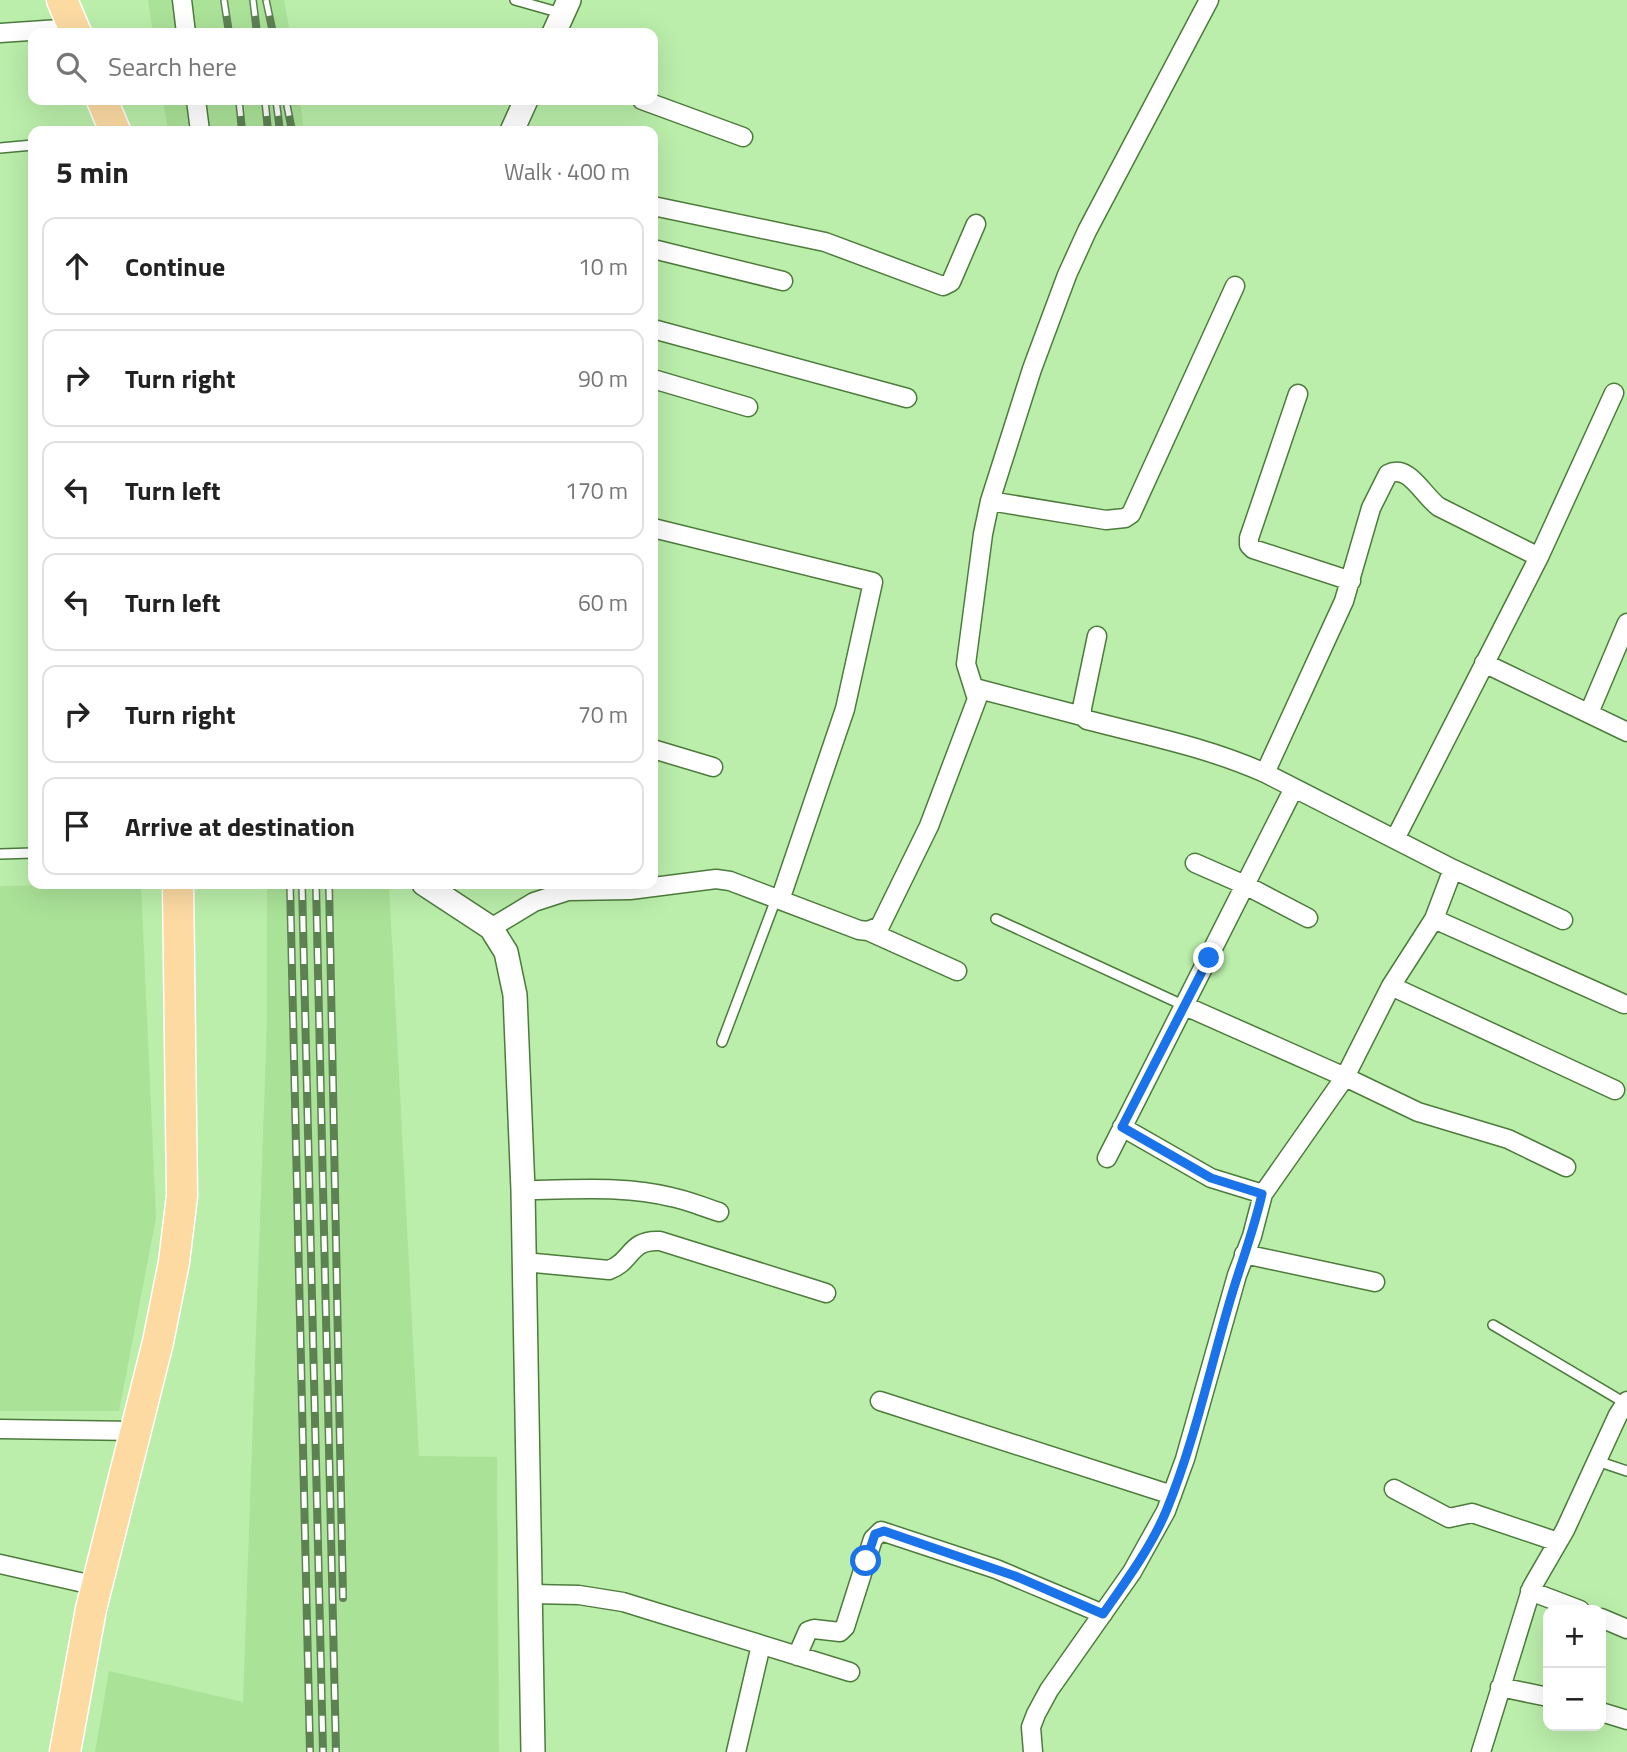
<!DOCTYPE html>
<meta charset="utf-8">
<style>
body{margin:0;font-family:"Titillium Web",sans-serif;background:#f6f6f6;color:#222}
.controls{position:absolute;right:21px;bottom:21px;display:grid;overflow:hidden;border-radius:14px;box-shadow:0 7px 28px #0002}
.controls button{width:63px;height:63px;display:grid;place-items:center;padding:0;border:0;border-bottom:2px solid #e0e0e0;background:#fff;color:#222;font:35px sans-serif}
.stop{position:absolute;width:21px;height:21px;margin:-16px;border:5px solid #1a73e8;border-radius:50%;background:#fff}
.stop.end{background:#1a73e8;border-color:#fff;box-shadow:0 2px 7px #0008}
.list{margin:0;padding:0;list-style:none}
h2{display:flex;justify-content:space-between;align-items:center;height:91px;margin:0;padding:0 28px;font-size:30px}
h2 small{font-size:23px;font-weight:400;color:#767676}
.list li{display:grid;grid-template-columns:46px 1fr auto;gap:21px;align-items:center;box-sizing:border-box;height:98px;margin:0 14px 14px;padding:0 14px;border:2px solid #e0e0e0;border-radius:14px}
.list b{display:block;font-size:26px;white-space:nowrap}
.list em{font-size:23px;font-style:normal;color:#767676}
.icon{flex:none;width:38px;height:38px;fill:none;stroke:currentColor;stroke-width:2;stroke-linecap:round;stroke-linejoin:round}
.map{position:relative;flex:none;width:1627px;height:1752px;overflow:hidden}
.search{position:absolute;background:#fff;box-shadow:0 7px 28px #0002;left:28px;top:28px;width:630px;height:77px;display:flex;align-items:center;gap:18px;box-sizing:border-box;padding:0 24px;border-radius:14px;color:#767676;font-size:26px}
.panel{position:absolute;background:#fff;box-shadow:0 7px 28px #0002;left:28px;top:126px;width:630px;height:763px;border-radius:14px}
.map>svg:first-child{display:block}
</style>
<div class="map">
<svg width="1627" height="1752" viewBox="0 0 1627 1752">
<rect width="100%" height="100%" fill="#baeeaa"/>
<path fill="#aae298" d="M148,0H284L290,33H153Z
M163,100H300L304,131H168Z
M141,884L156,1218L119,1411H0V886Z
M267,884H389L419,1456L497,1457L499,1752H95L109,1671L243,1702L267,1021Z"/>
<g fill="none" stroke-linecap="round" stroke-linejoin="round">
<defs>
<path id="service" d="M515,0L561,13
M0,148L33,145
M0,854L33,853
M996,919L1185,1006
M722,1042L776,899
M1493,1325L1625,1403
M1597,1461L1627,1471"/>
<path id="minor" d="M182,0L186,33
M0,33L74,28
M196,100L200,131
M642,100L743,137
M653,206L825,242L943,286L951,282L976,224
M653,249L783,281
M653,329L907,398
M653,379L748,407
M1298,394L1249,538V545L1253,549L1351,581
M990,501L1106,520L1125,518L1131,514L1235,286
M653,528L873,582L845,709L780,900
M1097,636L1082,708V716L1087,720C1149,736 1206,747 1265,773L1453,869L1563,920
M1484,663L1627,732
M975,688L1082,716
M1589,713L1627,623
M653,749L713,767
M1265,773L1344,601L1371,508L1388,474C1409,463 1423,496 1439,507L1539,557
M1395,839L1539,557L1614,393
M1195,863L1245,885L1308,918
M1434,919L1624,1004
M491,928L534,902L568,891L630,890L716,879L730,881L859,930L868,931L880,926L929,826L977,699L966,664L983,534L990,501L1032,369L1067,275L1087,231L1209,0
M868,931L957,971
M1391,986L1615,1090
M1185,1006L1345,1077L1418,1112L1508,1139L1566,1167
M1122,1127L1211,1178L1263,1194
M1107,1158L1294,788
M523,1190C572,1190 624,1185 671,1197C687,1200 703,1207 719,1212
M1244,1254L1375,1282
M524,1262L609,1270C632,1262 629,1239 660,1241L826,1293
M880,1401L1172,1495
M0,1429L135,1431
M1394,1489L1449,1518L1472,1513L1558,1542
M0,1564L97,1586
M1530,1591L1580,1610
M532,1594L579,1595L623,1602L850,1672
M1601,1618L1627,1629
M797,1656L808,1631L814,1629L840,1632L845,1627L873,1539L881,1531L996,1569L1103,1614
M1500,1687L1548,1697
M1601,1712L1627,1720
M736,1752L761,1645
M1033,1752L1031,1727L1036,1714L1049,1690L1132,1572L1166,1511L1185,1459L1237,1275L1252,1236L1263,1194L1345,1077L1391,986L1434,919L1453,869
M1481,1752L1532,1587L1565,1530L1618,1415L1627,1401"/>
<path id="tertiary" d="M554,33L569,0
M512,131L526,100
M424,884L491,928L506,952L515,995L523,1190L533,1752"/>
<path id="primary" d="M62,0L76,33
M102,100L115,131
M65,1752L91,1609L158,1342L174,1262L182,1196L178,884"/>
</defs>
<use href="#service" stroke="#4d7b3c" stroke-width="12"/>
<use href="#minor" stroke="#4d7b3c" stroke-width="21"/>
<use href="#tertiary" stroke="#4d7b3c" stroke-width="26"/>
<use href="#primary" stroke="#fff" stroke-width="33"/>
<use href="#service" stroke="#fff" stroke-width="9"/>
<use href="#minor" stroke="#fff" stroke-width="18"/>
<use href="#tertiary" stroke="#fff" stroke-width="23"/>
<use href="#primary" stroke="#fcdaa2" stroke-width="30"/>
<defs>
<path id="rail" d="M224,0L229,33
M253,0L257,33
M266,0L273,33
M239,100L242,131
M265,100L268,131
M276,100L280,131
M286,100L292,131
M290,884L310,1752
M302,884L323,1752
M316,884L336,1752
M329,884L343,1598"/>
</defs>
<use href="#rail" stroke="#5e8154" stroke-width="8"/>
<use href="#rail" stroke="#fefefe" stroke-width="5" stroke-dasharray="16" stroke-linecap="butt"/>
</g>
<g fill="none" stroke-linecap="round" stroke-linejoin="round">
<path stroke="#1a73e8" stroke-width="9" d="M866,1561L875,1534L884,1531L1015,1576L1103,1614C1126,1581 1152,1546 1167,1509C1193,1445 1208,1377 1227,1311C1238,1271 1253,1234 1262,1194L1211,1178L1122,1127L1209,958"/>
</g>
</svg>
<div class="controls">
<button>+</button>
<button>−</button>
</div>
<div class="stop" style="left:866px;top:1561px"></div>
<div class="stop end" style="left:1209px;top:958px"></div>
<div class="search"><svg class="icon" aria-label="search" viewBox="0 0 24 24"><circle cx="10" cy="10" r="6"/><path d="M15 15l6 6"/></svg>Search here</div>
<section class="panel">
<h2>5 min<small>Walk · 400 m</small></h2>
<ul class="list">
<li><svg class="icon" aria-label="ahead" viewBox="0 0 24 24"><path d="M12 20V5M6 11l6-6 6 6"/></svg><div><b>Continue</b></div><em>10 m</em></li>
<li><svg class="icon" aria-label="right" viewBox="0 0 24 24"><path d="M7 20v-9h11M14 6l5 5-5 5"/></svg><div><b>Turn right</b></div><em>90 m</em></li>
<li><svg class="icon" aria-label="left" viewBox="0 0 24 24"><path d="M17 20v-9H6M10 6l-5 5 5 5"/></svg><div><b>Turn left</b></div><em>170 m</em></li>
<li><svg class="icon" aria-label="left" viewBox="0 0 24 24"><path d="M17 20v-9H6M10 6l-5 5 5 5"/></svg><div><b>Turn left</b></div><em>60 m</em></li>
<li><svg class="icon" aria-label="right" viewBox="0 0 24 24"><path d="M7 20v-9h11M14 6l5 5-5 5"/></svg><div><b>Turn right</b></div><em>70 m</em></li>
<li><svg class="icon" aria-label="arrive" viewBox="0 0 24 24"><path d="M6 21V4h12l-3 4 3 4H6"/></svg><div><b>Arrive at destination</b></div></li>
</ul>
</section>
</div>
